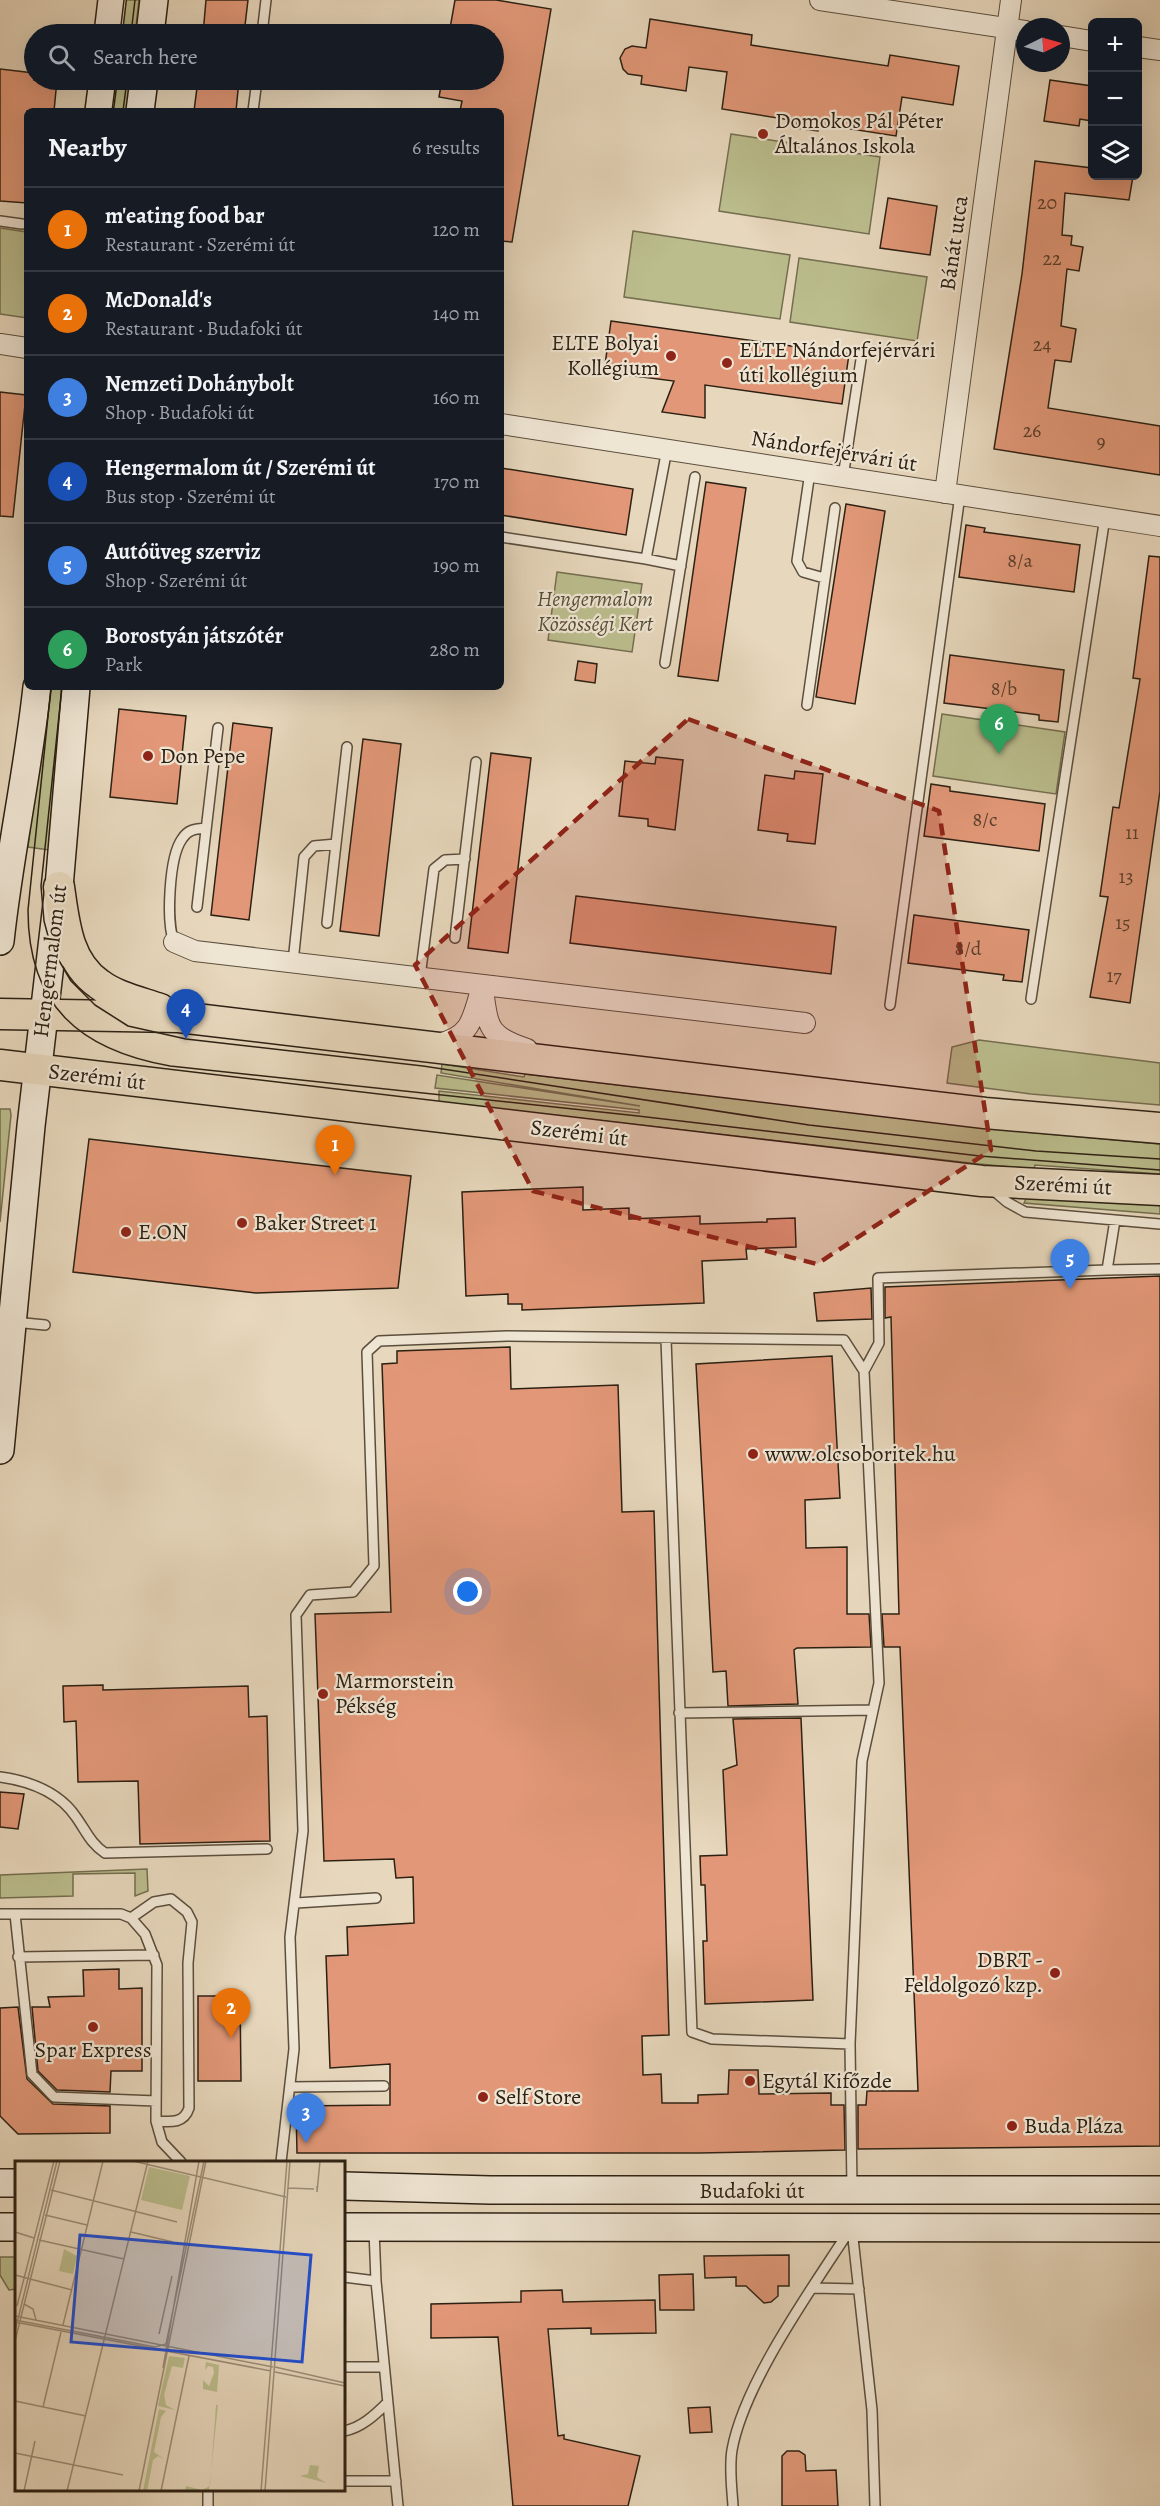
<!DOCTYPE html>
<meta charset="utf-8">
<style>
body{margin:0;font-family:Alegreya,serif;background:#20242c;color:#f1f3f6}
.controls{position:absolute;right:18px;top:18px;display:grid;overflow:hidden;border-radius:9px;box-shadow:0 6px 24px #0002}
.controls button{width:54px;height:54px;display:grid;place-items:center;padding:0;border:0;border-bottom:2px solid #363941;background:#171b24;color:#f1f3f6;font:30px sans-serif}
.compass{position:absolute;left:1016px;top:18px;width:54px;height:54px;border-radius:50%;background:#171b24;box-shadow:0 6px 24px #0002;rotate:85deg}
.you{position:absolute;left:468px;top:1592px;width:21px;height:21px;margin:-15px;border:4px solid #fff;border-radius:50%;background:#1a73e8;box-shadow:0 0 0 9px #1a73e833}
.badge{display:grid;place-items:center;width:39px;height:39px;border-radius:50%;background:#0f766e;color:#fff;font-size:20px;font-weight:700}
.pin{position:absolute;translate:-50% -50px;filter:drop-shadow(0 2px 3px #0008)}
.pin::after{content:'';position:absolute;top:32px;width:21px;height:18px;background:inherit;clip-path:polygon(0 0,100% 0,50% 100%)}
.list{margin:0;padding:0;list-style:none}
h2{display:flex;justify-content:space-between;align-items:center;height:78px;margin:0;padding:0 24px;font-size:26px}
h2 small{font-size:20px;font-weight:400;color:#9ea1a6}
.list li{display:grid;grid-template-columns:39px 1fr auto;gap:18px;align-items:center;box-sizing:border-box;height:84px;padding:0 24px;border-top:2px solid #363941}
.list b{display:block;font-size:22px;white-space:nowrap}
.list p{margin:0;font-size:20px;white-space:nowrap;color:#9ea1a6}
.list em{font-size:20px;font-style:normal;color:#9ea1a6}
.icon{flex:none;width:33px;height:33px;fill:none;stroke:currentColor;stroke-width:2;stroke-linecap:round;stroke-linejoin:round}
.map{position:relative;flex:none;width:1160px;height:2506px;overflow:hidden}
.search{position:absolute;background:#171b24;box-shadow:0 6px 24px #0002;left:24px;top:24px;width:480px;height:66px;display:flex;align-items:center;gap:15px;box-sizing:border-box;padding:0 21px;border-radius:33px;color:#9ea1a6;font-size:22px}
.panel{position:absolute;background:#171b24;box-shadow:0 6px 24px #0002;left:24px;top:108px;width:480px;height:582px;border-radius:9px}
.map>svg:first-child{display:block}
</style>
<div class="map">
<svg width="1160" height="2506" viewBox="0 0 1160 2506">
<rect width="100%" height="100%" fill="#e7d7bc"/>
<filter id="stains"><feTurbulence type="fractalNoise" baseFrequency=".00333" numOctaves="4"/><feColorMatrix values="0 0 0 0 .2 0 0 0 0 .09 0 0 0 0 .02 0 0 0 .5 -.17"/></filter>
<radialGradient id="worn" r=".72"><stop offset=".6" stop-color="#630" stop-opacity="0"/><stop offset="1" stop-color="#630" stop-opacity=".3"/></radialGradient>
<path fill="#bbbd8d" stroke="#746e50" stroke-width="1.5" d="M119,0H139L135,34H116Z
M111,80H130L127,111H108Z
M731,134L880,157L869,234L719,211Z
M0,228L27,232V318L0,314Z
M633,231L790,255L780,319L624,297Z
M799,258L927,277L917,341L790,322Z
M557,572L642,584L632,652L548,640Z
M47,687H67L49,850L28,847Z
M942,714L1065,732L1056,794L933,776Z
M979,1040L1160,1063V1105L1031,1094L947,1083L952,1047Z
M442,1064L524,1077L525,1074L993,1129L1160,1144V1174L1035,1165L1034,1169L979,1164L439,1102V1091L639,1113V1110L435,1088L437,1075L640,1106L441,1073Z
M0,1109H10L11,1115L0,1222Z
M1027,1197L1160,1205V1214L1024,1203Z
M147,1869L148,1891L135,1896V1873L73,1874V1896L0,1898V1875Z
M0,2257H16V2289L9,2290L0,2275Z"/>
<path fill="#e29878" stroke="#2c2013" stroke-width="1.5" d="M206,0H248L244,34H203Z
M455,0H496L551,9L512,242L501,241V111H460L462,101L439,97L442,80H494V34H449Z
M650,19L752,35L751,45L888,66L890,55L959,66L953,105L902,97L896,136L819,124L818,131L796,128L797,121L722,109L727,72L689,67L686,91L641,84L642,76L628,74L623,69L620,58L625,49L632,46L646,48Z
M0,69L34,73V80H57L54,111H27V203L0,201Z
M198,80H239L236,111H194Z
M1050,80L1092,86V121L1080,119L1079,126L1044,121Z
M1035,161L1092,168V176H1133L1129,200L1065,193L1062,235L1072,236L1071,245L1083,247L1079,271L1067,269L1061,326L1076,329L1071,362L1055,360L1048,408L1160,426V475L994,449L1022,274Z
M888,198L937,206L930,255L880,248Z
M611,321L849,354L842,404L705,385V418L662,412L674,381L604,372Z
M0,392L26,395L13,517L0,516Z
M501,468L633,489L626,535L501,515Z
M706,482L746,488L718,681L678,676Z
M846,504L885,511L855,704L816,697Z
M966,525L985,528L984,532L1080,545L1074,592L959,577Z
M1149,556L1160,557V791L1130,1003L1090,997L1108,897L1100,896L1113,807L1119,808L1140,679L1133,678Z
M950,655L1064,670L1058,722L1039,720V715L944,703Z
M578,661L597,664L595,683L575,680Z
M119,709L186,716L177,804L110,797Z
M233,723L272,728L249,920L211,915Z
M363,739L401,744L379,936L340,931Z
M491,753L531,758L508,953L468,948Z
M656,757L683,760L675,830L648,826V819L619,816L625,761L655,764Z
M795,771L823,774L815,844L787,841L788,834L758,830L765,775L794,779Z
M931,784L950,787V791L1045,804L1039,851L924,836Z
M576,896L836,927L831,974L570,943Z
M914,915L1029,930L1022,982L1003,980L1004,975L908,963Z
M89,1139L411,1176L398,1288L256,1293L73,1272Z
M583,1187V1210L629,1208V1219L700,1216V1224L767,1222V1219L795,1218L796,1247L746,1249L747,1259L702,1261L704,1303L522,1310V1304H508V1294L466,1296L462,1192Z
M1160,1276V2146L858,2149V2105H866L867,2091H918L900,1647H884L882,1614H899L891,1317L885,1318V1287Z
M871,1288L872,1319L817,1321L814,1293Z
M510,1347L511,1389L618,1385L622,1512L654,1511L669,2035L642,2036L643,2075L661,2074L662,2103H698V2095L728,2094L729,2070H758L759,2094L831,2093V2105H844L845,2150L699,2153H297L296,2106L390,2105V2064L330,2068L326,1956L348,1955L347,1927L414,1923L413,1877L396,1878L394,1859L324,1861L315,1614L391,1612L382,1364L397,1363V1351Z
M832,1356L840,1498L805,1500L806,1548L847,1547V1614H869L871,1647L797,1648L794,1650L798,1704L728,1706L726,1671L713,1672L696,1364Z
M103,1685V1690L248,1686L249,1717L267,1716L270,1841L140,1844L138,1781L78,1782L76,1721L64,1722L63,1686Z
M801,1718L813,2000L705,2004L703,1941H707L705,1885H701L700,1856L727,1855L723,1770L737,1765L733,1719Z
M0,1792L24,1794L18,1829L0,1827Z
M119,1969V1989L142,1988V2071H111L110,2092L57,2090L38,2071L32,2007H50L48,1997L84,1996L83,1970Z
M198,1996H240L241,2081H198Z
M18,2007L27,2079L53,2104L110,2106V2133L18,2134L0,2116V2008Z
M789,2255V2286H778V2296L771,2302L764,2303L746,2286H736V2277L705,2278L704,2256Z
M693,2274L694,2310H660L659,2275Z
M562,2290L563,2302L655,2300L656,2333L591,2334V2328L548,2329L558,2436L564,2435V2439L640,2456L628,2506H513L498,2337L431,2338V2304L521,2302V2291Z
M710,2407L712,2432L690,2433L688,2408Z
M787,2451H799L805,2455L806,2471L836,2470L838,2506H782V2456Z"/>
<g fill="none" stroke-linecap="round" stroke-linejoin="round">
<defs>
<path id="lane" d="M262,34L266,0
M253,111L257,80
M0,221L22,224
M810,472L797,561L803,572L824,578
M843,477L862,353
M501,537L646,559L667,449
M646,559L681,566
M665,663L695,477
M807,705L835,508
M197,907L218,728
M327,923L347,747
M455,938L476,762
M174,942C166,922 169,857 182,839C188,829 196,829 206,828
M293,962L304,857L314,846L336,844
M420,977L434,869L445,860L465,859
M1031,999L1105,517
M890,1005L960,495
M993,1190L1007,1202L1025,1212L1160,1224
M1107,1270L1160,1269
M14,1322L45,1325
M666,1339L692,2032L712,2039L850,2044
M679,1713L873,1710
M0,1777C29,1781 59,1792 76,1817C86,1831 91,1844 105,1853L267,1849
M296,1903L376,1898
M0,1914H121L131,1918L145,1934L157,1965L156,2121L162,2142L181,2162
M15,1914L32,2074L54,2097L156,2101
M131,1918L154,1902L171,1899L187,1912L192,1922L188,1963L189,2108C184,2124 170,2122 156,2121
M18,1957L154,1955
M290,2087L384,2086
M281,2162L294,2049L290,1937L303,1831L296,1615L310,1595L353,1592L374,1566L367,1352L379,1341L507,1336L844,1340L864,1371
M852,2189L850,2044L862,1761L879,1683L864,1371L879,1343L878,1278L1107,1270L1115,1220
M852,2229L872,2410L875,2506
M374,2230L376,2281L398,2506
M344,2277L376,2281
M812,2288L859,2289
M344,2367H384
M344,2431C361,2428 375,2415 387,2403
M344,2481H396
M208,2490V2506
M733,2506C732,2489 729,2468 732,2450C744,2383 811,2290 849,2231"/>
<path id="street" d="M820,0L1025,31
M1061,36L1092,41
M1138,47L1160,50
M0,344L27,348
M501,424L1160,526
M945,493L1011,0
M174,942L195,951L805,1023
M482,985C489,1025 484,1035 527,1049
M438,1044C469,1037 472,1022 480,993"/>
<path id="secondary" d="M108,34L112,0
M150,34L154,0
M99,111L103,80
M140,111L144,80
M0,941C9,856 28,772 37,687
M0,1450L31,1126L59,887L76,687
M0,2183H16
M344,2186L490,2190H1160
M0,2227H16
M344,2227L1160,2228"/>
<path id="primary" d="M59,887C64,922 67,962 99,984C116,997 140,1002 160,1009
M0,1014L179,1017L985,1113L1160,1128
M0,1065L982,1181L1160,1190"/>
</defs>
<use href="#lane" stroke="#5b4e3d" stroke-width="12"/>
<use href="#street" stroke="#5b4e3d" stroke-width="22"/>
<use href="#secondary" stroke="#2c2013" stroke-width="30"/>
<use href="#primary" stroke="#2c2013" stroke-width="33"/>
<use href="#lane" stroke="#efe5d3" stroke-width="9"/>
<use href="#street" stroke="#efe5d3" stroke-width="20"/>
<use href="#secondary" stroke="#efe5d3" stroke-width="27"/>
<use href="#primary" stroke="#e7d7bc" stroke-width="30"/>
<path stroke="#2c2013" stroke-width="1.5" d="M120,34L124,0
M131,34L135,0
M112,111L116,80
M123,111L127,80
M51,687L28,910C28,1006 80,1050 170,1066L638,1116L980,1156L1160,1170
M62,687L41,886L44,921L51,947L71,981L95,1005L128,1026L186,1039L423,1066L809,1125L1036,1151L1160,1159"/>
</g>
<path fill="#8f2418" fill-opacity="0.2" stroke="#8f2418" stroke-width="4.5" stroke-dasharray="12 8" stroke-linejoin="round" d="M688,719L939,811L991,1150L817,1264L533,1191L415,965Z"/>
<g fill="#8f2418" stroke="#efe5d3" stroke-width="2">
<circle cx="763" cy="134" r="6"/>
<circle cx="671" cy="356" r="6"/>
<circle cx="727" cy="363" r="6"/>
<circle cx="148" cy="756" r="6"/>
<circle cx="242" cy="1223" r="6"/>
<circle cx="126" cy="1232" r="6"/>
<circle cx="753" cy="1454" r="6"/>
<circle cx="323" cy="1694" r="6"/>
<circle cx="1055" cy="1973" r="6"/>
<circle cx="93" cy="2027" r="6"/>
<circle cx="750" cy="2081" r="6"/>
<circle cx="483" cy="2097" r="6"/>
<circle cx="1012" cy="2126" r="6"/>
</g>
<g text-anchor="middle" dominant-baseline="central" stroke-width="4.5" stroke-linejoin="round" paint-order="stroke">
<g font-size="20" fill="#5a3e2c">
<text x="1047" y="202">20</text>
<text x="1052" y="258">22</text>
<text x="1042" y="344">24</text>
<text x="1032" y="430">26</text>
<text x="1101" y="441">9</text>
<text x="1020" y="560">8/a</text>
<text x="1004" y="688">8/b</text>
<text x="985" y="819">8/c</text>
<text x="1132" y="832">11</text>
<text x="1126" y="876">13</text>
<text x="1123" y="922">15</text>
<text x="968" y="948">8/d</text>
<text x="1114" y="975">17</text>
</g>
<g font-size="22" fill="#2c2013" stroke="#efe5d3" text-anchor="start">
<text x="775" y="121">Domokos Pál Péter<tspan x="775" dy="25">Általános Iskola</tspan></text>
<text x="659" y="343" text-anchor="end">ELTE Bolyai<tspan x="659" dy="25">Kollégium</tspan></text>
<text x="739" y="350">ELTE Nándorfejérvári<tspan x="739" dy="25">úti kollégium</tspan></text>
<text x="160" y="756">Don Pepe</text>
<text x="254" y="1223">Baker Street 1</text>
<text x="138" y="1232">E.ON</text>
<text x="765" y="1454">www.olcsoboritek.hu</text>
<text x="335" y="1681">Marmorstein<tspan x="335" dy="25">Pékség</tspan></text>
<text x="1043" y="1960" text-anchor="end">DBRT -<tspan x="1043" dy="25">Feldolgozó kzp.</tspan></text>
<text x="93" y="2050" text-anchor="middle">Spar Express</text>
<text x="762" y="2081">Egytál Kifőzde</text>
<text x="495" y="2097">Self Store</text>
<text x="1024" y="2126">Buda Pláza</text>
</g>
<g font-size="22" fill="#2c2013" stroke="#efe5d3">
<text transform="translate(954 243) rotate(-82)">Bánát utca</text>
<text transform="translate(834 451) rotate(9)">Nándorfejérvári út</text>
<text transform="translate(50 961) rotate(-83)">Hengermalom út</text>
<text transform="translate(97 1077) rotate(7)">Szerémi út</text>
<text transform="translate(579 1133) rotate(7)">Szerémi út</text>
<text transform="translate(1063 1185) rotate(3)">Szerémi út</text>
<text x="752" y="2191">Budafoki út</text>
</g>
<g font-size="22" font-style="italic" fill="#574f38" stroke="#efe5d3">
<text x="595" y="599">Hengermalom<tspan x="595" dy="25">Közösségi Kert</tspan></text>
</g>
</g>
<g transform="translate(15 2161)">
<rect width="330" height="330" fill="#e7d7bc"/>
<path d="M134,6L175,15L167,49L126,39ZM49,88L62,95L58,113L44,110ZM154,195L170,197L168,207L157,205L149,234L151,244L160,249L143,245ZM191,201L204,204L202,231L188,228V219L194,225L199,212L198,206L193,205L190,209ZM201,244H203L194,330L170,329L171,325L187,329L195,325ZM144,248L151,250L146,256L139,291L149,298L143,295L138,299L132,330H128ZM295,304L304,305L302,316L311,322L285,315L293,313Z" fill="#bbbd8d"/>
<path fill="none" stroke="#9c8e78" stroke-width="1.5" d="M118,0L271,36M302,25V31L305,0M273,27L299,28M36,29L162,61M30,54L72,64M0,71L19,77M116,71L158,81M24,79L109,98M0,114L57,129M9,143L18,148L21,159M2,145L39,0M0,155L258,206M0,159L140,186L151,183L189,0M0,161L256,210M48,164L88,0M0,170L42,0M144,173L157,115M0,180L45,0M260,206L330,222M148,207L184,0M260,211L330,225M0,240L71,255M28,246L46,171M0,292L108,314M9,330L20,280M52,330L133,0M124,330L191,0M146,330L174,195M246,330L272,0M250,330L275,0"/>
<path fill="#1d4ed8" fill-opacity="0.15" stroke="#1d4ed8" stroke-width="3" d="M65,74L296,94L287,201L56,181Z"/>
<rect width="330" height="330" fill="none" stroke="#2c2013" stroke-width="3"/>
</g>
<rect width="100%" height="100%" filter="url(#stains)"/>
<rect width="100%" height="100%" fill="url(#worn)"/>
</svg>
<div class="controls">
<button>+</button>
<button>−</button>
<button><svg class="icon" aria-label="layers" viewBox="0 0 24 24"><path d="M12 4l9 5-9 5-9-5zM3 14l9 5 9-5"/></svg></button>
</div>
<svg class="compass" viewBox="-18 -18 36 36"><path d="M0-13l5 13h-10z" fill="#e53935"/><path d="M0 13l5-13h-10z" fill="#9ea1a6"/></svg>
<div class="you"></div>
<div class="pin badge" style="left:335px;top:1175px;background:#e8710a">1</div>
<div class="pin badge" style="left:231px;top:2038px;background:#e8710a">2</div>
<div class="pin badge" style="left:306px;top:2143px;background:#3f7fe0">3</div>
<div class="pin badge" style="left:186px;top:1039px;background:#1a4fb4">4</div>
<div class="pin badge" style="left:1070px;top:1289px;background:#3f7fe0">5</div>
<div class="pin badge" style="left:999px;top:754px;background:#2e9e5b">6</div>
<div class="search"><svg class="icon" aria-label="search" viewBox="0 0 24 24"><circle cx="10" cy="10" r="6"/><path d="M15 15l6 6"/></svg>Search here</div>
<section class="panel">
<h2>Nearby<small>6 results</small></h2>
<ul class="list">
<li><span class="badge" style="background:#e8710a">1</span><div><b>m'eating food bar</b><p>Restaurant · Szerémi út</p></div><em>120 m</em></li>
<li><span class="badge" style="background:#e8710a">2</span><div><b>McDonald's</b><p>Restaurant · Budafoki út</p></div><em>140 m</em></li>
<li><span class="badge" style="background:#3f7fe0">3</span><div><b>Nemzeti Dohánybolt</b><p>Shop · Budafoki út</p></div><em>160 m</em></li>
<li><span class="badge" style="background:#1a4fb4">4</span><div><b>Hengermalom út / Szerémi út</b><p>Bus stop · Szerémi út</p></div><em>170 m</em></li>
<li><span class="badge" style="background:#3f7fe0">5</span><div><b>Autóüveg szerviz</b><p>Shop · Szerémi út</p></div><em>190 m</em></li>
<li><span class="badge" style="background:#2e9e5b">6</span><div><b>Borostyán játszótér</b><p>Park</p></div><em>280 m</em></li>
</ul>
</section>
</div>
